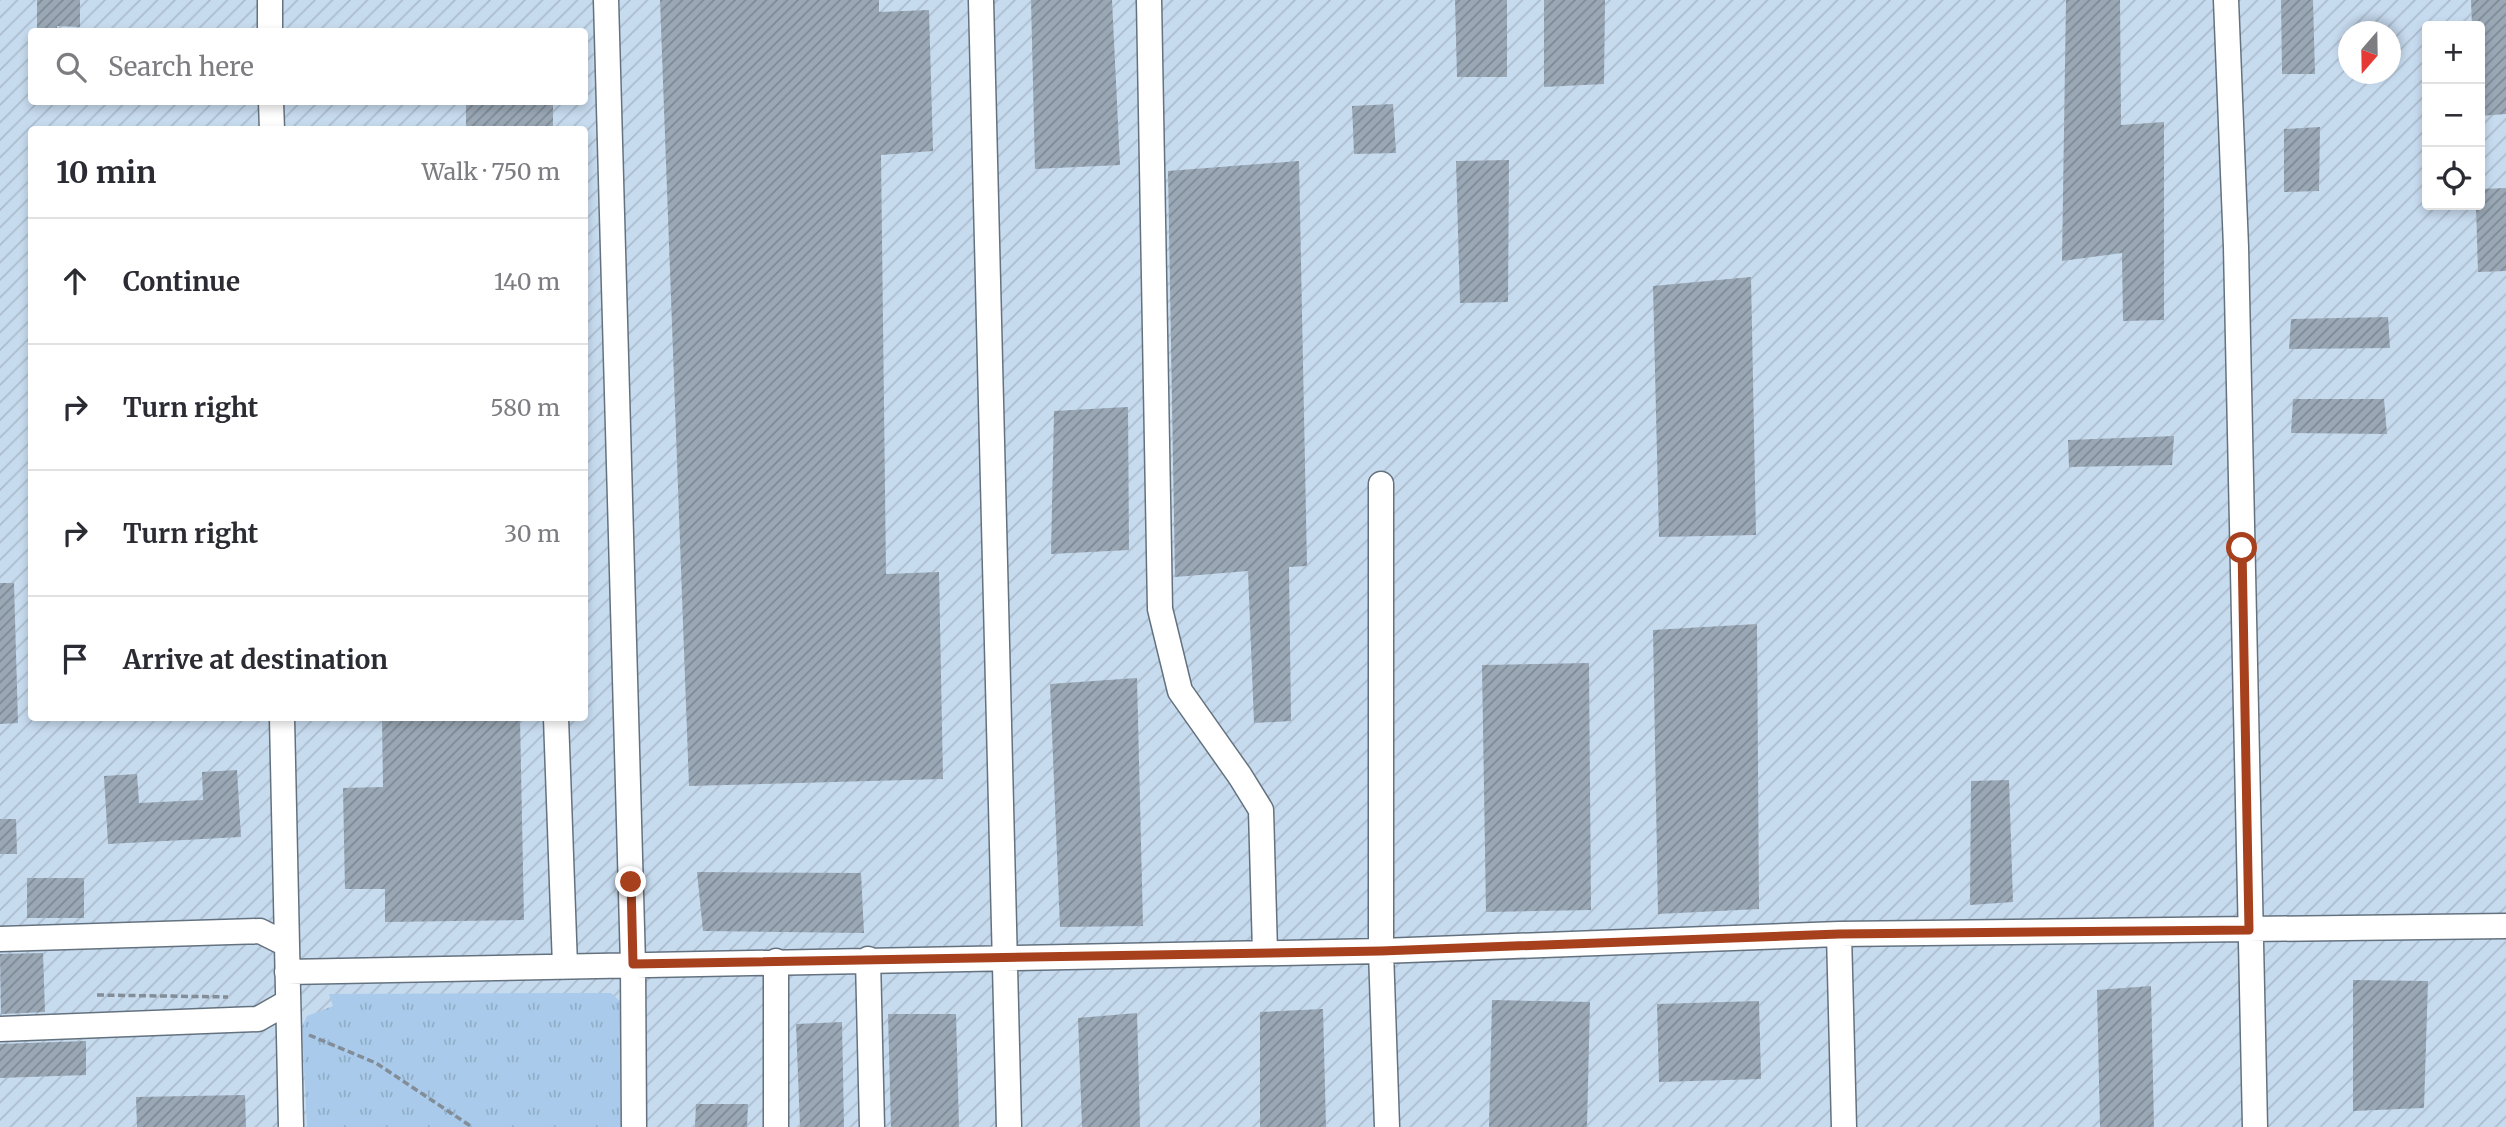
<!DOCTYPE html>
<meta charset="utf-8">
<style>
body{margin:0;font-family:Merriweather,serif;background:#f2f2f3;color:#2b2b33}
.controls{position:absolute;right:21px;top:21px;display:grid;overflow:hidden;border-radius:7px;box-shadow:0 4px 10px #0003}
.controls button{width:63px;height:63px;display:grid;place-items:center;padding:0;border:0;border-bottom:2px solid #e1e1e2;background:#fff;color:#2b2b33;font:35px sans-serif}
.compass{position:absolute;left:2338px;top:21px;width:63px;height:63px;border-radius:50%;background:#fff;box-shadow:0 4px 10px #0003;rotate:200deg}
.stop{position:absolute;width:21px;height:21px;margin:-16px;border:5px solid #a7401d;border-radius:50%;background:#fff}
.stop.end{background:#a7401d;border-color:#fff;box-shadow:0 2px 7px #0008}
.list{margin:0;padding:0;list-style:none}
h2{display:flex;justify-content:space-between;align-items:center;height:91px;margin:0;padding:0 28px;font-size:30px}
h2 small{font-size:23px;font-weight:400;color:#7c7c81}
.list li{display:grid;grid-template-columns:46px 1fr auto;gap:21px;align-items:center;box-sizing:border-box;height:126px;padding:0 28px;border-top:2px solid #e1e1e2}
.list b{display:block;font-size:26px;white-space:nowrap}
.list em{font-size:23px;font-style:normal;color:#7c7c81}
.icon{flex:none;width:38px;height:38px;fill:none;stroke:currentColor;stroke-width:2;stroke-linecap:round;stroke-linejoin:round}
.map{position:relative;flex:none;width:2506px;height:1127px;overflow:hidden}
.search{position:absolute;background:#fff;box-shadow:0 4px 10px #0003;left:28px;top:28px;width:560px;height:77px;display:flex;align-items:center;gap:18px;box-sizing:border-box;padding:0 24px;border-radius:7px;color:#7c7c81;font-size:26px}
.panel{position:absolute;background:#fff;box-shadow:0 4px 10px #0003;left:28px;top:126px;width:560px;height:595px;border-radius:7px}
.map>svg:first-child{display:block}
</style>
<div class="map">
<svg width="2506" height="1127" viewBox="0 0 2506 1127">
<defs>
<pattern id="industrial-furrows" width="10" height="10" patternUnits="userSpaceOnUse" patternTransform="scale(1.75)"><rect width="10" height="10" fill="#c7dbef"/><path d="M-1 1l2-2M0 10L10 0M9 11l2-2" fill="none" stroke="#abbccd"/></pattern>
<pattern id="grass-tufts" width="24" height="20" patternUnits="userSpaceOnUse" patternTransform="scale(1.75)"><rect width="24" height="20" fill="#a9caea"/><path d="M3 7l-1-3M5 7V3M7 7l1-3M15 17l-1-3M17 17v-4M19 17l1-3" fill="none" stroke="#91aec9"/></pattern>
<pattern id="building-hatch" width="6" height="6" patternUnits="userSpaceOnUse" patternTransform="scale(1.75)"><rect width="6" height="6" fill="#9aa8b6"/><path d="M-1 1l2-2M0 6l6-6M5 7l2-2" fill="none" stroke="#7e8995"/></pattern>
</defs>
<rect width="100%" height="100%" fill="#d9e8f7"/>
<path fill="url(#industrial-furrows)" fill-rule="evenodd" d="M0,0H2506V1127H0ZM2427,26H2480V205H2427ZM32,32H584V102H32ZM2348,32H2390V74H2348ZM32,130H584V718H32Z"/>
<path fill="url(#grass-tufts)" d="M611,993L622,1003L627,1127H307L302,1027L307,1016L333,1006L329,994Z"/>
<path fill="url(#building-hatch)" d="M37,0H80V27L57,26V32H37Z
M660,0H879V12L929,10L933,151L881,155L886,574L939,572L943,779L689,786Z
M1031,0H1112L1120,165L1035,169Z
M1455,0H1507V77H1457Z
M1544,0H1605L1604,84L1544,87Z
M2066,0H2120L2121,125L2164,122V320L2123,321L2122,253L2062,261Z
M2281,0H2313L2315,74H2282Z
M2471,0H2506V114L2480,116V26H2472Z
M466,102H553V130H466Z
M1393,104L1396,153L1354,154L1352,106Z
M2320,127L2319,191L2284,192V129Z
M1509,160L1508,302L1460,303L1456,161Z
M1299,161L1307,566L1289,567L1291,721L1254,723L1248,571L1175,577L1168,171Z
M2506,188V271L2478,272L2476,205H2480V189Z
M1751,277L1756,535L1659,537L1653,286Z
M2388,317L2390,348L2289,349L2291,319Z
M2293,399H2384L2387,434L2291,433Z
M1128,407L1129,550L1051,554L1054,411Z
M2174,436L2172,465L2069,467L2068,440Z
M0,583H14L18,723L0,724Z
M1757,624L1759,909L1658,914L1653,630Z
M1589,663L1591,910L1486,912L1482,665Z
M1137,678L1143,926L1060,927L1050,684Z
M382,718H520L524,920L385,922V889H345L343,788L383,787Z
M237,770L241,837L108,844L104,776L137,774L139,803L203,800L202,772Z
M2009,780L2013,902L1970,905L1971,781Z
M0,819H16L17,854H0Z
M697,872L861,873L864,933L703,931Z
M27,878H84V918H27Z
M43,953L45,1012L1,1014L0,954Z
M2353,980L2428,981L2424,1108L2353,1111Z
M2151,986L2154,1127H2100L2097,990Z
M1492,1000L1590,1002L1587,1127H1489Z
M1759,1001L1761,1079L1659,1082L1657,1004Z
M1323,1009L1326,1127H1260V1012Z
M1137,1013L1140,1127H1082L1078,1018Z
M888,1014H956L959,1127H891Z
M842,1022L844,1127H800L796,1024Z
M86,1041V1075L0,1078V1044Z
M245,1095L246,1127H137L136,1097Z
M696,1104H748L747,1127H695Z"/>
<g fill="none" stroke-linecap="round" stroke-linejoin="round">
<defs>
<path id="minor" d="M270,0V32
M606,0L633,964L634,1127
M981,0L1009,1127
M1149,0L1160,609L1180,691L1240,776L1261,810L1265,952
M2226,0L2236,247L2255,1127
M271,102L272,130
M1381,484V951L1387,1127
M282,718L291,1127
M556,718L565,966
M1839,934L2506,926
M0,939L260,931L286,944
M868,959L872,1127
M776,961V1127
M287,972L1381,951L1839,934L1844,1127
M0,1029L258,1019L288,1002"/>
</defs>
<use href="#minor" stroke="#64727f" stroke-width="27"/>
<path stroke="#828d97" stroke-width="3.5" stroke-dasharray="7 3.5" stroke-linecap="butt" d="M97,995L228,997
M309,1035L376,1063L472,1127"/>
<use href="#minor" stroke="#fff" stroke-width="24"/>
</g>
<g fill="none" stroke-linecap="round" stroke-linejoin="round">
<path stroke="#a7401d" stroke-width="9" d="M631,882L633,964L1381,951L1839,934L2249,930L2242,548"/>
</g>
</svg>
<div class="controls">
<button>+</button>
<button>−</button>
<button><svg class="icon" aria-label="locate" viewBox="0 0 24 24"><circle cx="12" cy="12" r="6"/><path d="M12 2v4M12 18v4M2 12h4M18 12h4"/></svg></button>
</div>
<svg class="compass" viewBox="-18 -18 36 36"><path d="M0-13l5 13h-10z" fill="#e53935"/><path d="M0 13l5-13h-10z" fill="#7c7c81"/></svg>
<div class="stop" style="left:2242px;top:548px"></div>
<div class="stop end" style="left:631px;top:882px"></div>
<div class="search"><svg class="icon" aria-label="search" viewBox="0 0 24 24"><circle cx="10" cy="10" r="6"/><path d="M15 15l6 6"/></svg>Search here</div>
<section class="panel">
<h2>10 min<small>Walk · 750 m</small></h2>
<ul class="list">
<li><svg class="icon" aria-label="ahead" viewBox="0 0 24 24"><path d="M12 20V5M6 11l6-6 6 6"/></svg><div><b>Continue</b></div><em>140 m</em></li>
<li><svg class="icon" aria-label="right" viewBox="0 0 24 24"><path d="M7 20v-9h11M14 6l5 5-5 5"/></svg><div><b>Turn right</b></div><em>580 m</em></li>
<li><svg class="icon" aria-label="right" viewBox="0 0 24 24"><path d="M7 20v-9h11M14 6l5 5-5 5"/></svg><div><b>Turn right</b></div><em>30 m</em></li>
<li><svg class="icon" aria-label="arrive" viewBox="0 0 24 24"><path d="M6 21V4h12l-3 4 3 4H6"/></svg><div><b>Arrive at destination</b></div></li>
</ul>
</section>
</div>
